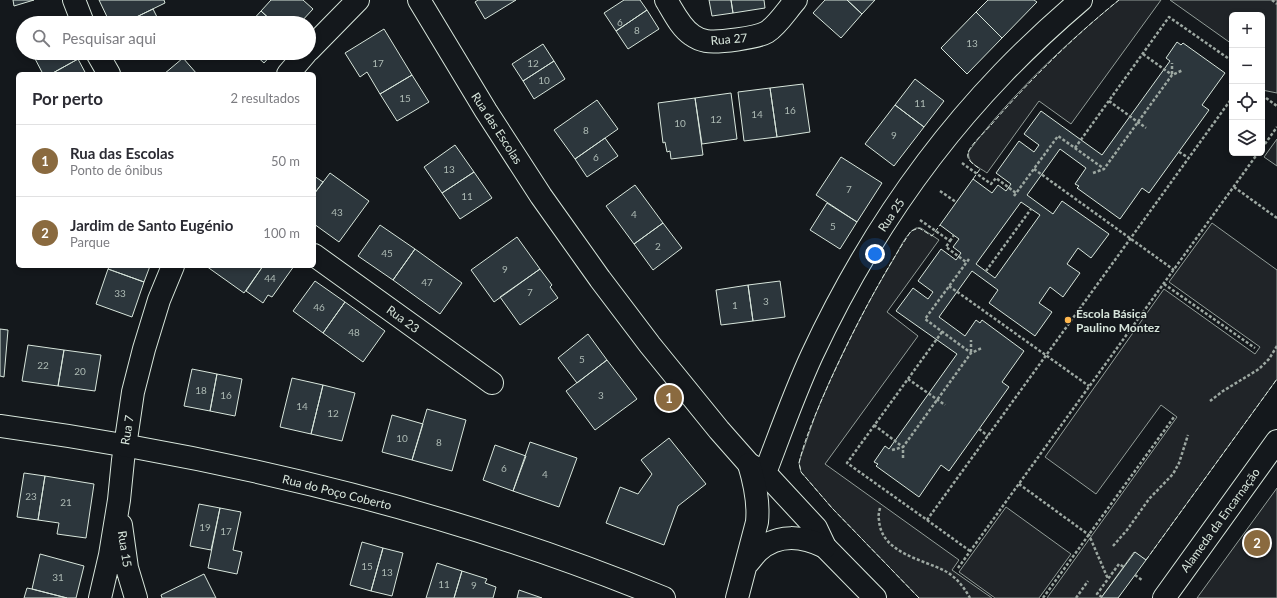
<!DOCTYPE html>
<html lang="pt">
<meta charset="utf-8">
<style>
body{margin:0;font-family:Lato,sans-serif;background:#f2f2f3;color:#2b2b33}
.controls{position:absolute;right:12px;top:12px;display:grid;overflow:hidden;border-radius:6px;box-shadow:0 2px 6px #0003}
.controls button{width:36px;height:36px;display:grid;place-items:center;padding:0;border:0;border-bottom:1px solid #e1e1e2;background:#fff;color:#2b2b33;font:20px sans-serif}
.you{position:absolute;left:875px;top:254px;width:14px;height:14px;margin:-10px;border:3px solid #fff;border-radius:50%;background:#1a73e8;box-shadow:0 0 0 6px #1a73e833}
.badge{display:grid;place-items:center;width:26px;height:26px;border-radius:50%;background:#8a6a3f;color:#fff;font-size:13px;font-weight:700}
.pin{position:absolute;translate:-50% -50%;border:2px solid #fff;box-shadow:0 1px 4px #0006}
.list{margin:0;padding:0;list-style:none}
h2{display:flex;justify-content:space-between;align-items:center;height:52px;margin:0;padding:0 16px;font-size:17px}
h2 small{font-size:13px;font-weight:400;color:#7c7c81}
.list li{display:grid;grid-template-columns:26px 1fr auto;gap:12px;align-items:center;box-sizing:border-box;height:72px;padding:0 16px;border-top:1px solid #e1e1e2}
.list b{display:block;font-size:15px;white-space:nowrap}
.list p{margin:0;font-size:13px;white-space:nowrap;color:#7c7c81}
.list em{font-size:13px;font-style:normal;color:#7c7c81}
.icon{flex:none;width:22px;height:22px;fill:none;stroke:currentColor;stroke-width:2;stroke-linecap:round;stroke-linejoin:round}
.map{position:relative;flex:none;width:1277px;height:598px;overflow:hidden}
.search{position:absolute;background:#fff;box-shadow:0 2px 6px #0003;left:16px;top:16px;width:300px;height:44px;display:flex;align-items:center;gap:10px;box-sizing:border-box;padding:0 14px;border-radius:22px;color:#7c7c81;font-size:15px}
.panel{position:absolute;background:#fff;box-shadow:0 2px 6px #0003;left:16px;top:72px;width:300px;height:196px;border-radius:6px}
.map>svg:first-child{display:block}
</style>
<div class="map">
<svg width="1277" height="598" viewBox="0 0 1277 598">
<rect width="100%" height="100%" fill="#14181c"/>
<path fill="#202428" stroke="#939e99" d="M1119,0H1161L1071,124L1039,101L987,173C979,167 966,163 969,151C1009,97 1067,42 1119,0Z
M1170,0H1277V93L1262,90V15H1232V44Z
M1277,139V166L1264,157Z
M1212,223L1277,270V379L1146,560L1134,552L1101,598H1047L1177,417L1161,405L1096,494L1045,457L1164,289L1255,354L1260,347L1169,282Z
M916,228H921L939,240L887,312L918,336L825,464L959,560L952,570L992,598H919L832,508L801,472L799,463L800,459C807,440 813,420 821,401C842,352 866,305 893,260C899,250 906,233 916,228Z
M1277,488V598H1197Z
M1006,507L1071,554L1039,598H995L959,572Z"/>
<path fill="#2c363c" stroke="#d8e6dc" fill-rule="evenodd" d="M13,0H34L14,6Z
M99,0H164L165,3L124,23H110Z
M271,0H303L313,9L300,23H274L261,11Z
M478,0H516L485,19L475,2Z
M624,0H640L647,10L616,31L604,13Z
M709,0H731L733,13L712,16Z
M731,0H764L765,8L733,13Z
M825,0H847L862,14L841,38L813,13Z
M847,0H875L862,14Z
M988,0H1034L1037,2L1002,38L976,12Z
M153,9L160,23H124Z
M647,10L659,29L628,49L616,31Z
M261,11L274,23H250Z
M976,12L1002,38L967,74L941,48Z
M384,29L412,75L380,94L367,72L360,77L345,53Z
M1177,42L1181,45L1183,43L1225,73L1202,105L1209,110L1149,193L1142,188L1120,219L1077,188L1079,186L1075,184L1086,168L1060,149L1027,195L1053,214L1062,201L1109,234L1091,258L1078,248L1067,264L1080,273L1063,297L1050,287L1039,303L1052,312L1035,336L989,303L998,290L972,271L939,317L965,336L976,320L980,323L982,320L1024,351L1002,382L1009,387L949,471L941,465L919,497L876,466L878,464L874,462L885,446L889,449L957,354L896,311L913,288L928,299L933,292L918,281L941,249L956,260L961,253L953,247L959,239L940,225L973,179L992,193L998,185L1006,191L1011,184L996,173L1019,141L1034,152L1039,145L1024,134L1041,111L1102,155L1170,61L1166,58ZM1021,202L1040,215L995,278L976,264Z
M543,44L554,61L523,81L512,64Z
M32,53H75L78,59L51,74H43Z
M253,53H273L264,63Z
M183,58L197,74H164Z
M78,59L86,74H51Z
M554,61L565,79L534,99L523,81Z
M412,75L429,102L397,121L380,94Z
M915,79L944,101L924,127L895,105Z
M803,84L810,132L777,137L770,88Z
M770,88L777,137L744,141L738,92Z
M731,93L737,139L702,144L695,98Z
M695,98L703,155L671,159L670,151L667,152L665,142L663,143L658,103Z
M597,100L618,129L575,159L554,130Z
M895,105L924,127L894,166L865,144Z
M605,138L618,156L587,177L575,159Z
M455,145L474,172L442,193L424,167Z
M841,157L882,183L857,222L816,195Z
M474,172L492,198L460,219L442,193Z
M330,173L369,201L339,242L314,224V194Z
M314,176L323,182L314,194Z
M635,185L663,223L634,244L606,206Z
M827,203L857,222L840,249L810,230Z
M663,223L682,248L653,270L634,244Z
M380,225L415,249L393,280L358,256Z
M517,237L540,269L494,302L471,270Z
M415,249L462,283L440,314L393,280Z
M110,266H150L144,282L108,269Z
M206,266H263L244,293Z
M263,266H294L272,297L268,295L263,303L246,291Z
M108,269L144,282L132,317L96,304Z
M540,269L552,285L550,287L558,298L520,325L500,297Z
M315,281L345,302L323,333L293,311Z
M780,281L785,317L753,321L748,285Z
M748,285L753,321L721,325L716,290Z
M345,302L385,331L363,362L323,333Z
M0,329L8,330L4,377L0,376Z
M588,334L607,360L577,383L558,358Z
M28,345L64,350L58,386L22,381Z
M64,350L101,355L95,391L58,386Z
M607,360L637,399L595,430L566,391Z
M192,369L217,374L210,411L184,406Z
M217,374L242,379L235,416L210,411Z
M292,378L323,385L311,434L280,427Z
M323,385L355,393L342,441L311,434Z
M427,409L466,420L452,471L412,460Z
M392,415L423,424L412,460L382,452Z
M669,438L706,484L678,506L664,545L606,523L620,487L638,494L652,474L641,460Z
M530,442L577,458L559,507L513,491Z
M495,445L526,456L513,491L483,480Z
M24,473L45,476L38,520L17,517Z
M45,476L94,484L86,538L57,534L59,523L38,520Z
M199,504L220,508L211,550L190,546Z
M220,508L241,512L233,550L242,552L237,574L208,568Z
M362,542L383,548L371,591L350,585Z
M383,548L403,553L392,596L371,591Z
M1135,552L1146,560L1135,575L1118,598H1101Z
M40,554L84,566L76,598H67L32,589Z
M437,563L462,571L454,598H426Z
M462,571L487,579L485,583L496,587L493,598H454Z
M204,574L216,598H162L161,595Z
M27,588L32,589L67,598H24Z
M519,590L542,598H517Z"/>
<g fill="none" stroke-linecap="round" stroke-linejoin="round">
<defs>
<path id="minor" d="M74,0L83,23
M419,0L486,111L541,196L600,279L650,345L719,430L749,464L765,473L816,528L825,547L875,598
M666,0C673,11 680,27 692,35C696,38 701,40 706,41C717,43 757,38 767,32C778,25 787,10 796,0
M309,50L358,0
M97,53L109,74
M288,74L306,53
M314,255L492,383
M765,473C780,434 794,394 812,355C860,252 925,154 1003,73C1028,47 1054,23 1081,0
M121,525L127,568L136,598
M100,598L110,555L119,500L123,460L133,392L144,349L159,300L173,266"/>
<path id="tertiary" d="M0,426C226,457 453,511 664,598
M746,565C750,561 754,555 758,551C778,533 803,536 825,547
M737,598L757,522C759,502 755,484 749,464
M1164,598L1277,441"/>
</defs>
<use href="#minor" stroke="#d8e6dc" stroke-width="24"/>
<use href="#tertiary" stroke="#d8e6dc" stroke-width="24"/>
<path stroke="#9da8a2" stroke-width="2.5" stroke-dasharray="3 2" stroke-linecap="butt" d="M1272,0L1277,4
M1143,54L1172,75
M1172,74V63
M1262,95L1277,106
M1109,101L1146,128
M1075,148L1169,17L1232,61
M1262,148L1277,127
M1179,152L1189,158
M962,163L991,184L996,178L1016,193
M1034,169L1174,270
M1093,173L1104,169L1172,75L1183,70
M1234,187L1277,218
M940,191L956,202
M1014,196L1058,136L1103,168
M920,220L950,241L946,247L966,262
M950,241L954,235
M969,259L925,319L971,353
M986,271L1031,209
M1164,284L1255,348
M949,286L1089,386
M942,332L847,463L927,520L1232,98
M971,352V340
M908,379L945,405
M1210,401L1223,391L1259,369L1269,359L1277,346
M874,425L903,447
M979,429L988,436
M892,450L903,447
M903,458V447L971,353L982,348
M1019,484L1089,535L1108,579
M880,508C879,512 878,516 879,520C881,553 922,559 945,571C956,577 964,587 970,598
M927,520L970,551
M1113,546L1127,530L1149,499L1173,474L1179,463L1188,435
M958,568L1258,153
M1135,575L1142,580
M1102,597L1097,594L1119,564L1124,567
M1043,598L1174,417
M1076,598L1088,581"/>
<use href="#minor" stroke="#14181c" stroke-width="22"/>
<use href="#tertiary" stroke="#14181c" stroke-width="22"/>
<path stroke="#d8e6dc" stroke-width="1" stroke-dasharray="5 2" stroke-linecap="butt" d="M973,179L980,169C975,165 966,161 968,153C970,145 985,132 991,125C1030,80 1073,37 1119,0
M1146,560L1277,379
M919,598L832,508L801,472L799,463C805,437 819,406 830,381C854,329 880,278 911,231L919,228L932,236L940,225"/>
</g>
<circle fill="#ffb74d" stroke="#14181c" stroke-width="1.5" cx="1068" cy="320" r="4"/>
<g text-anchor="middle" dominant-baseline="central" stroke-width="3" stroke-linejoin="round" paint-order="stroke">
<g font-size="10" fill="#adbab4">
<text x="620" y="22">6</text>
<text x="637" y="30">8</text>
<text x="972" y="43">13</text>
<text x="378" y="63">17</text>
<text x="533" y="63">12</text>
<text x="544" y="80">10</text>
<text x="405" y="98">15</text>
<text x="920" y="103">11</text>
<text x="790" y="110">16</text>
<text x="757" y="114">14</text>
<text x="716" y="119">12</text>
<text x="680" y="123">10</text>
<text x="586" y="130">8</text>
<text x="894" y="135">9</text>
<text x="596" y="157">6</text>
<text x="449" y="169">13</text>
<text x="849" y="189">7</text>
<text x="467" y="196">11</text>
<text x="337" y="212">43</text>
<text x="634" y="214">4</text>
<text x="833" y="226">5</text>
<text x="658" y="246">2</text>
<text x="387" y="253">45</text>
<text x="505" y="269">9</text>
<text x="270" y="278">44</text>
<text x="427" y="282">47</text>
<text x="530" y="292">7</text>
<text x="120" y="293">33</text>
<text x="766" y="301">3</text>
<text x="735" y="305">1</text>
<text x="319" y="307">46</text>
<text x="354" y="332">48</text>
<text x="582" y="359">5</text>
<text x="43" y="365">22</text>
<text x="80" y="371">20</text>
<text x="201" y="390">18</text>
<text x="226" y="395">16</text>
<text x="601" y="395">3</text>
<text x="302" y="406">14</text>
<text x="333" y="413">12</text>
<text x="402" y="438">10</text>
<text x="439" y="442">8</text>
<text x="504" y="468">6</text>
<text x="545" y="474">4</text>
<text x="31" y="496">23</text>
<text x="66" y="502">21</text>
<text x="205" y="527">19</text>
<text x="226" y="531">17</text>
<text x="367" y="566">15</text>
<text x="387" y="572">13</text>
<text x="58" y="577">31</text>
<text x="444" y="584">11</text>
<text x="474" y="585">9</text>
</g>
<g font-size="12" fill="#d8e6dc" stroke="#14181c">
<text transform="translate(729 39) rotate(-5)">Rua 27</text>
<text transform="translate(497 128) rotate(57)">Rua das Escolas</text>
<text transform="translate(891 215) rotate(-56)">Rua 25</text>
<text transform="translate(403 319) rotate(36)">Rua 23</text>
<text transform="translate(127 430) rotate(-81)">Rua 7</text>
<text transform="translate(337 492) rotate(14)">Rua do Poço Coberto</text>
<text transform="translate(1220 520) rotate(-54)">Alameda da Encarnação</text>
<text transform="translate(125 549) rotate(81)">Rua 15</text>
</g>
<g font-size="12" font-weight="bold" fill="#d8e6dc" stroke="#14181c" text-anchor="start">
<text x="1076" y="313">Escola Básica<tspan x="1076" dy="14">Paulino Montez</tspan></text>
</g>
</g>
</svg>
<div class="controls">
<button>+</button>
<button>−</button>
<button><svg class="icon" aria-label="locate" viewBox="0 0 24 24"><circle cx="12" cy="12" r="6"/><path d="M12 2v4M12 18v4M2 12h4M18 12h4"/></svg></button>
<button><svg class="icon" aria-label="layers" viewBox="0 0 24 24"><path d="M12 4l9 5-9 5-9-5zM3 14l9 5 9-5"/></svg></button>
</div>
<div class="you"></div>
<div class="pin badge" style="left:669px;top:398px">1</div>
<div class="pin badge" style="left:1257px;top:543px">2</div>
<div class="search"><svg class="icon" aria-label="search" viewBox="0 0 24 24"><circle cx="10" cy="10" r="6"/><path d="M15 15l6 6"/></svg>Pesquisar aqui</div>
<section class="panel">
<h2>Por perto<small>2 resultados</small></h2>
<ul class="list">
<li><span class="badge">1</span><div><b>Rua das Escolas</b><p>Ponto de ônibus</p></div><em>50 m</em></li>
<li><span class="badge">2</span><div><b>Jardim de Santo Eugénio</b><p>Parque</p></div><em>100 m</em></li>
</ul>
</section>
</div>
